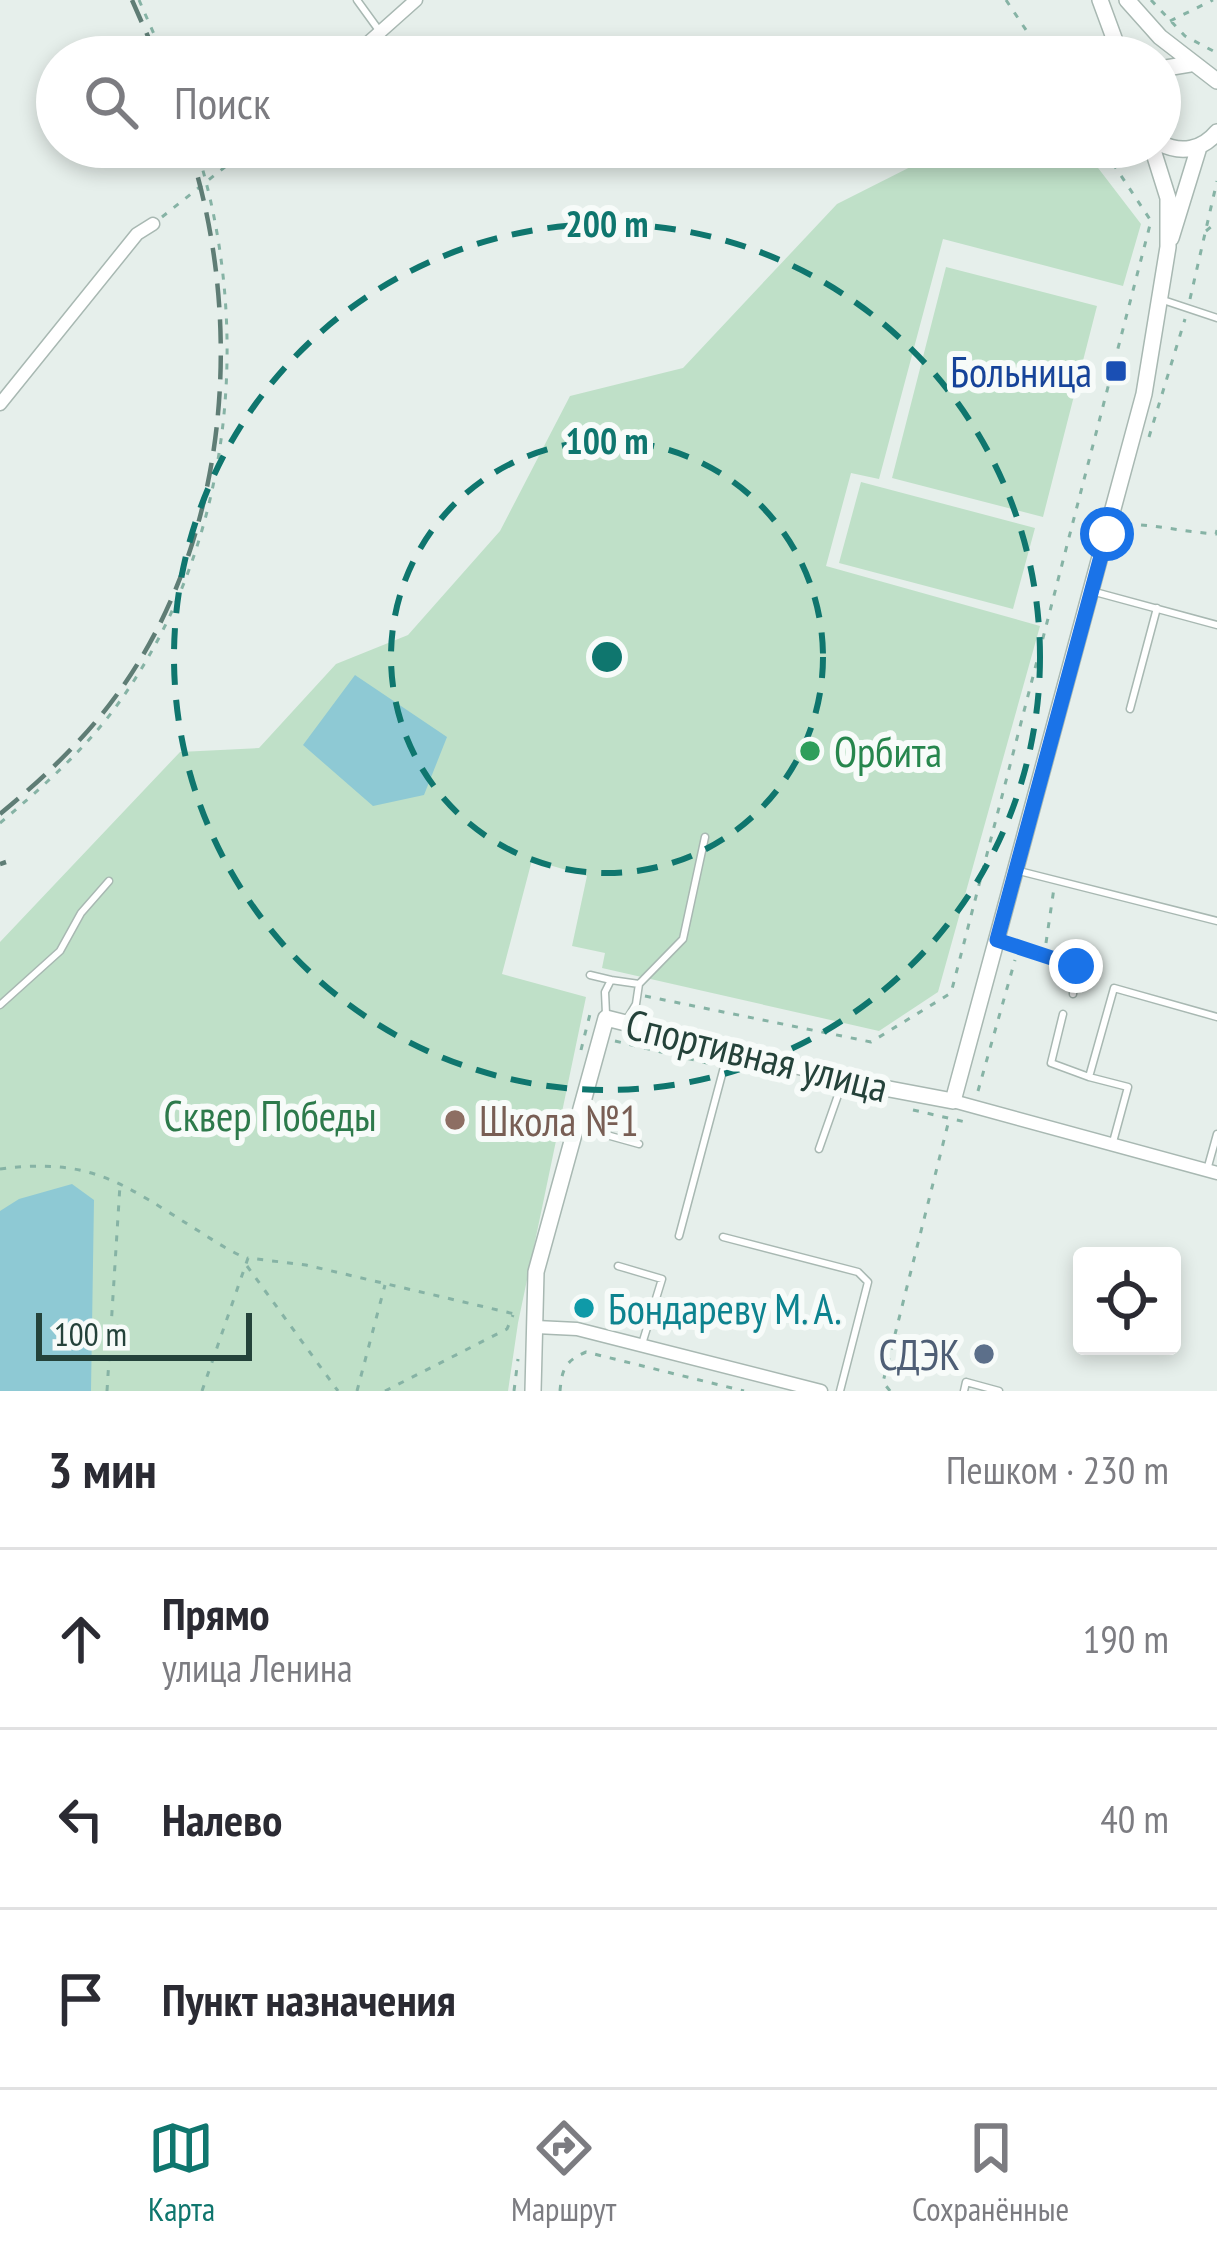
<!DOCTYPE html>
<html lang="ru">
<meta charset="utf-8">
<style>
body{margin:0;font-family:"PT Sans Narrow",sans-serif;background:#f7f7f7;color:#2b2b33}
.controls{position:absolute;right:36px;bottom:36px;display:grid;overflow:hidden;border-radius:12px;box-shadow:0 6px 18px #0003}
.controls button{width:108px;height:108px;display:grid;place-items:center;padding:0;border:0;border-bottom:3px solid #e1e1e2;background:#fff;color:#2b2b33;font:60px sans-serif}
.scale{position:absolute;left:36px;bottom:30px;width:216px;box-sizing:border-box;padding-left:12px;border:6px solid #24423a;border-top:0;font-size:33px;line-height:42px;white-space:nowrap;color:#24423a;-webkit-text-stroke:9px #f7fbf9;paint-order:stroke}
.stop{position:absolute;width:36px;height:36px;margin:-27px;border:9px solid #1a73e8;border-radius:50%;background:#fff}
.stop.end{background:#1a73e8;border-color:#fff;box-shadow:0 3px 12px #0008}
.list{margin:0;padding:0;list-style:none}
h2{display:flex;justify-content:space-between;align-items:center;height:156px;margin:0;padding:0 48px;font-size:51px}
h2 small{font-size:39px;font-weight:400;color:#7c7c81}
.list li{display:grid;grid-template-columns:78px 1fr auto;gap:36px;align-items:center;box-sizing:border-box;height:180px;padding:0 48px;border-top:3px solid #e1e1e2}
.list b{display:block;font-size:45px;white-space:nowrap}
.list p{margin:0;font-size:39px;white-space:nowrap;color:#7c7c81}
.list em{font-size:39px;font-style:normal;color:#7c7c81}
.icon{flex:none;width:66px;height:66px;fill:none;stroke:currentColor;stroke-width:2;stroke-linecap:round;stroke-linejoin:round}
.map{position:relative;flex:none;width:1217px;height:1391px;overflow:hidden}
.search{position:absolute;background:#fff;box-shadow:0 6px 18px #0003;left:36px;right:36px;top:36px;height:132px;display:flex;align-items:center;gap:30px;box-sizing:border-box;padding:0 42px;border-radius:66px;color:#7c7c81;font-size:45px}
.sheet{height:696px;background:#fff}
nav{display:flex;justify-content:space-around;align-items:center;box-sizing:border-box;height:168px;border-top:3px solid #e1e1e2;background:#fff;font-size:33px;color:#7c7c81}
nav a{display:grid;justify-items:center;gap:6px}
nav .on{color:#0f766e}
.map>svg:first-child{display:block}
</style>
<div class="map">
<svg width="1217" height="1391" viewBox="0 0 1217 1391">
<rect width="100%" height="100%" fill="#e6efeb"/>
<path fill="#bfe0c8" d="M950,147H1082L1141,224L1123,286L943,239L879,479L851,473L826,566L1040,626L938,992L879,1031L602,968L605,953L572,946L587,876L532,860L502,974L586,997L518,1323L508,1391H0V942L180,752L259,748L336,664L408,635L500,531L570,396L683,368L837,204Z
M946,267L1097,306L1043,517L892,478Z
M861,482L1035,528L1013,609L839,563Z"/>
<path fill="#8ec9d4" d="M355,675L447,737L424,795L373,806L303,745Z
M72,1184L94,1200L91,1391H0V1211L19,1199Z"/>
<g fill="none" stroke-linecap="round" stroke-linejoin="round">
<defs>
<path id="service" d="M357,0L378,29
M1163,300L1217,318
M1095,592L1217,625
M1130,709L1157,608
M1019,871L1217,921
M1001,941L1076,966L1073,994
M590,975L611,980
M639,984L683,939L705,837
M0,1005L60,951L81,913L109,881
M606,1014L605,992L611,980L639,984L636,1004L627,1019
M1063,1014L1051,1063L1089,1077
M578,1127L639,1144
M1113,1142L1128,1087L1089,1077L1114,988L1217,1017
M819,1149L843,1081
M1207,1170L1217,1134
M679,1236L728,1052
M723,1237L858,1272L868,1282L840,1391
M618,1266L662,1279L642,1344
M964,1391L966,1382L999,1391"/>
<path id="minor" d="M352,57L416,0
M0,404L137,234L153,224
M953,1101L1217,1173
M536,1327L577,1329L821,1391"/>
<path id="tertiary" d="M1100,0L1121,57
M1127,0L1160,37L1217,81
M1160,69L1190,64
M1160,143C1181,154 1202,150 1217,132
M1171,238L1199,147
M533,1391L536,1272L606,1018L884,1088L953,1101L1144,394L1168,247V198L1152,147"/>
</defs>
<use href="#service" stroke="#a8b8b2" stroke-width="9"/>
<use href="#minor" stroke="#a8b8b2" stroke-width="15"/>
<use href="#tertiary" stroke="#a8b8b2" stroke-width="18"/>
<path stroke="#86b3a5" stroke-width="3" stroke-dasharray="6 9" stroke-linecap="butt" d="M139,0L164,57
M1006,0L1044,57
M1151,0L1185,36L1217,53
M1170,21L1213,0
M162,217L250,147
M1206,231L1217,222
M1190,299L1217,181
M1149,437L1185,319
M1126,524C1157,525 1185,532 1216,534L1217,530
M0,823C38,791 74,759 105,721C231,562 256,336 196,147
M1046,943L1054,888
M645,996L871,1042L951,993L1151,221L1102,147
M615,1041L711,1064
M581,1050L590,1014
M732,1068L787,1080
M978,1091L1015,960
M913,1110L970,1123
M0,1169C92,1157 123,1184 197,1230C213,1240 229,1251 246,1258
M247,1266L338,1391
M107,1391L120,1185
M202,1391L248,1258L306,1265L519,1315
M357,1391L385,1285
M385,1391L507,1329L513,1315
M514,1391L518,1359
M560,1391C562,1369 565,1361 586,1352L744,1391
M890,1391L883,1382L949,1120"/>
<use href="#service" stroke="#fff" stroke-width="6"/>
<use href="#minor" stroke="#fff" stroke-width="12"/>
<use href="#tertiary" stroke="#fff" stroke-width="15"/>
<path stroke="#5f7d75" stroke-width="4.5" stroke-dasharray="24 12" stroke-linecap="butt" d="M132,0L157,57
M0,814C35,785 68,755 98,719C227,564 249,334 189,147
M0,864L6,862"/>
</g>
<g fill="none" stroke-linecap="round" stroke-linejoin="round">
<path stroke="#1a73e8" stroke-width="15" d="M1076,966L997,940L1107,534"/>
</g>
<g fill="none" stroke="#0f766e" stroke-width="6" stroke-dasharray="21 15">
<circle cx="607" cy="657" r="216"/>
<circle cx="607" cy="657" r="433"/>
</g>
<rect fill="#1a4fb4" stroke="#f7fbf9" stroke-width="4.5" x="1104" y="359" width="24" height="24" rx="6"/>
<circle fill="#2e9e5b" stroke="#f7fbf9" stroke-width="4.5" cx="810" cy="751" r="12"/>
<circle fill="#8d6e63" stroke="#f7fbf9" stroke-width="4.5" cx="455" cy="1120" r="12"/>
<circle fill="#0f9aa8" stroke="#f7fbf9" stroke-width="4.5" cx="584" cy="1308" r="12"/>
<circle fill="#5c6f8a" stroke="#f7fbf9" stroke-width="4.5" cx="984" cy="1354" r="12"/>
<g text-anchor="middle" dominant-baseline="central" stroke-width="12" stroke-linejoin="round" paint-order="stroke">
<g font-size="42" fill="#164399" stroke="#f7fbf9" text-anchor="end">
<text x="1092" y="371">Больница</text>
</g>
<g font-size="42" fill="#27864d" stroke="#f7fbf9" text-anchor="start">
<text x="834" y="751">Орбита</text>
</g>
<g font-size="42" fill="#24423a" stroke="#f7fbf9">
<text transform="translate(757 1055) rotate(14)">Спортивная улица</text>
</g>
<g font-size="42" fill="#2d7a4b" stroke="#f7fbf9">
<text x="270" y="1115">Сквер Победы</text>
</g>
<g font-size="42" fill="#785e54" stroke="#f7fbf9" text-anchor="start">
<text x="479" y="1120">Школа №1</text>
</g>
<g font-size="42" fill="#0d838f" stroke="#f7fbf9" text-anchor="start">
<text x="608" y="1308">Бондареву М. А.</text>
</g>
<g font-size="42" fill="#4e5e75" stroke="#f7fbf9" text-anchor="end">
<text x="960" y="1354">СДЭК</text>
</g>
</g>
<circle cx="607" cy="657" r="18" fill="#0f766e" stroke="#f7fbf9" stroke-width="6"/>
<g font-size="36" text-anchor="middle" font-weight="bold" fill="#0f766e" stroke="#f7fbf9" stroke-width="12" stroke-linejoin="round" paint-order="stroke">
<text x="607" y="237">200 m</text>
<text x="607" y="454">100 m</text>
</g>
</svg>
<div class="controls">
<button><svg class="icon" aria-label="locate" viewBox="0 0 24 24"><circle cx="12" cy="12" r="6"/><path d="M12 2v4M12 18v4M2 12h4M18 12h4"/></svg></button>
</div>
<div class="scale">100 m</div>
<div class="stop" style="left:1107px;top:534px"></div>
<div class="stop end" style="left:1076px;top:966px"></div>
<div class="search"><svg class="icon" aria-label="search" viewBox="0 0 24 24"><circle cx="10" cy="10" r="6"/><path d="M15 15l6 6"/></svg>Поиск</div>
</div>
<section class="sheet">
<h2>3 мин<small>Пешком · 230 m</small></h2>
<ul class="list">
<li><svg class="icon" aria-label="ahead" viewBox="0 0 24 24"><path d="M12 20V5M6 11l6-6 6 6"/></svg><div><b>Прямо</b><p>улица Ленина</p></div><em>190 m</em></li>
<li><svg class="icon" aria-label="left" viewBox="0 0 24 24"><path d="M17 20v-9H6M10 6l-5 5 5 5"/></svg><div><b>Налево</b></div><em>40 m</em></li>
<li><svg class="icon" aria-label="arrive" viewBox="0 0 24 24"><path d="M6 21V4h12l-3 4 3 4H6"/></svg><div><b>Пункт назначения</b></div></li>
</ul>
</section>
<nav>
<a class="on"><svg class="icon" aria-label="map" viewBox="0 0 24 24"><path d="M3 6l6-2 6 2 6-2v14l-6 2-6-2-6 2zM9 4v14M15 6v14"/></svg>Карта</a>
<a><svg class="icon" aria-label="directions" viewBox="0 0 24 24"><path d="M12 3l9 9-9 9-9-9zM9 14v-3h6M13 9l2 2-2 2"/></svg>Маршрут</a>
<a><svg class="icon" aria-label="saved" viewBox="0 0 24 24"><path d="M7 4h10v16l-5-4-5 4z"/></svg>Сохранённые</a>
</nav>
